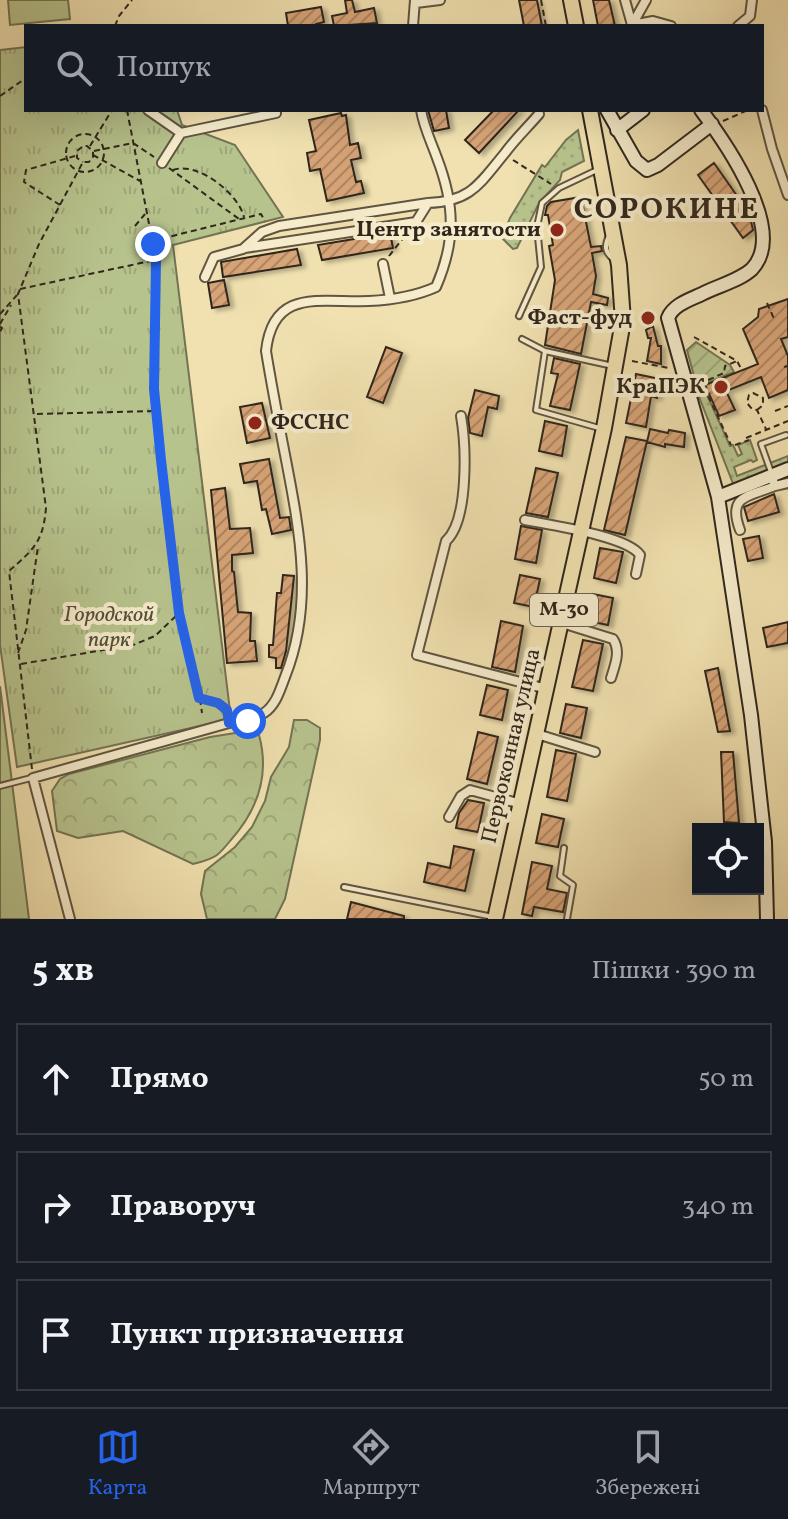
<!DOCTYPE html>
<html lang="uk">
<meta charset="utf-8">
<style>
body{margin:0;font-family:Vollkorn,serif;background:#242831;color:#f1f3f6}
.controls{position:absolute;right:24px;bottom:24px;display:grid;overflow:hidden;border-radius:0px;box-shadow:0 8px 32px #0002}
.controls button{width:72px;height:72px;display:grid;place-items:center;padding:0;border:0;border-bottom:2px solid #363941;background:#171b24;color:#f1f3f6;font:40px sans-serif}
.stop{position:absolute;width:24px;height:24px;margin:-18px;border:6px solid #2563eb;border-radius:50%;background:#fff}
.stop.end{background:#2563eb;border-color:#fff;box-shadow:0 2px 8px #0008}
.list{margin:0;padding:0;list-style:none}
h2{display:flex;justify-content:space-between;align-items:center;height:104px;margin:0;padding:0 32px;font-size:34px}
h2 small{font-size:26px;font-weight:400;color:#9ea1a6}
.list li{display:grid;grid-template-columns:52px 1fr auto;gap:24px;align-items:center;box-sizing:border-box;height:112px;margin:0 16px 16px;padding:0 16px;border:2px solid #363941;border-radius:0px}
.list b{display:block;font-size:30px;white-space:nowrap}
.list em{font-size:26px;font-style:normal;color:#9ea1a6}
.icon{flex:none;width:44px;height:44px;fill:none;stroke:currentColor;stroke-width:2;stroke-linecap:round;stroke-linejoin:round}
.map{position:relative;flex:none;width:788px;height:919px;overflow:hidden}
.search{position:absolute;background:#171b24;box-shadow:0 8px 32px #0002;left:24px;right:24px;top:24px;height:88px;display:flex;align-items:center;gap:20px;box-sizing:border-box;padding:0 28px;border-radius:0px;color:#9ea1a6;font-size:30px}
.sheet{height:488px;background:#171b24}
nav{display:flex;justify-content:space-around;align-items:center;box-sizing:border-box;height:112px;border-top:2px solid #363941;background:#171b24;font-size:22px;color:#9ea1a6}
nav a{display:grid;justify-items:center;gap:4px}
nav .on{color:#2563eb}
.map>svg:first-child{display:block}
</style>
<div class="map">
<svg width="788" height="919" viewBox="0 0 788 919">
<defs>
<pattern id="grass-dots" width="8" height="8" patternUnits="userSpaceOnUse" patternTransform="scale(2)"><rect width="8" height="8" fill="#b7c38d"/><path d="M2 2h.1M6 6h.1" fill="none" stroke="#9ea779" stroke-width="1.8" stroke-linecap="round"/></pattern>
<pattern id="forest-crowns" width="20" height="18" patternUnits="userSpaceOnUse" patternTransform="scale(2)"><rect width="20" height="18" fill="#b7c38d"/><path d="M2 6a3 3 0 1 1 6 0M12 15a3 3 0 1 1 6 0" fill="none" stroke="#9ea779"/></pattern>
<pattern id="park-tufts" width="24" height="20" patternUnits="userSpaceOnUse" patternTransform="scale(2)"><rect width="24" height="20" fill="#b7c38d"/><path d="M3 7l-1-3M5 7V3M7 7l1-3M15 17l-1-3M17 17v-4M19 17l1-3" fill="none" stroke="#9ea779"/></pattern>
<pattern id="garden-furrows" width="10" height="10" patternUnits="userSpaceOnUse" patternTransform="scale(2)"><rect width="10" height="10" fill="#b7c38d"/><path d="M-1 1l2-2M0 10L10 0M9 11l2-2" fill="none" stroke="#9ea779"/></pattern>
<pattern id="building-hatch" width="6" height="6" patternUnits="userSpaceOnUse" patternTransform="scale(2)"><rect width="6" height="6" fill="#d7a477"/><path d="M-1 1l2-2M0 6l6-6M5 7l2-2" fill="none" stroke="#af8561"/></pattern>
<filter id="shadow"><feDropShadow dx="4.5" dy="2.5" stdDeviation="2" flood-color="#0004"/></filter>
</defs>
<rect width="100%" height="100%" fill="#f1e1b0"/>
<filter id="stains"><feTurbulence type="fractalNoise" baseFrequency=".0025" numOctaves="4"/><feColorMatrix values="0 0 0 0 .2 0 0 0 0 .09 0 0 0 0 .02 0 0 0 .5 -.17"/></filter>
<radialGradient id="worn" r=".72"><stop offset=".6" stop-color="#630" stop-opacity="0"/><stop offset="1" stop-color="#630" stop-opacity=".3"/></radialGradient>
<path fill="url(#grass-dots)" stroke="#737454" stroke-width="2" d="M578,130L584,161L562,172L560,180L539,203L517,248L513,249L502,238L510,218L542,165L545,167L566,140Z
M703,386L730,446L733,445L738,456L742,454L738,445L750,440L757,460L753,462L751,460L734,467L737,476L788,456V466L734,486L696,389Z"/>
<path fill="url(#forest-crowns)" stroke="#737454" stroke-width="2" d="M294,720H307L320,728V740L285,899L275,919H207L201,894L205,871L235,847L252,827L265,801L271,777L289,747Z
M248,731L259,735C270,775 257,811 230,841C226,846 221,852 217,855C210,860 200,862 193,864L123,831L78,838L57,831L52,791L60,779L69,774L210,737Z"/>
<path fill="url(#park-tufts)" stroke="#737454" stroke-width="2" d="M26,47V110H177L182,125L235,145L283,217L173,245L231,719L17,767L0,645V50Z"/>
<path fill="url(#garden-furrows)" stroke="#737454" stroke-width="2" d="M696,342L730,365L734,372L697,387L687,350Z"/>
<path fill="#b7c38d" stroke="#737454" stroke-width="2" d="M8,0H68L70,19L10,25Z
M0,686L29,919H0Z"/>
<path fill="url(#building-hatch)" stroke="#2f261c" stroke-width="2" filter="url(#shadow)" d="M345,0H352L355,12L374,8L377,23L334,26L332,16L347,13Z
M519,0H537L542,26H524Z
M593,0H609L615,26H598Z
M321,7L324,22L316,24V26H288L286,13Z
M428,110H446L449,128L434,131Z
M494,110H519L479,153L465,140Z
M341,113L342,116L346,115L350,145L358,143L361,158L351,160L356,182L361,181L364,193L327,201L320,169L310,171L307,153L316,151L309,120Z
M714,163L749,213L753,230L743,238L698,175Z
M581,197L591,247L601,246L602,251L592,253L596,276L593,294L608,298L607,305L591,302L581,354L545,345L555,280L549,246L553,245L548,215H545L547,206L551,202Z
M390,233L393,248L322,260L318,245Z
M297,249L301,265L223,277L221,262Z
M224,280L229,305L212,308L208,283Z
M788,299V337L781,339L788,356V390L769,398L761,377L726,391L735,410L719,416L705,385L758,364L743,329L758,317L759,309Z
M653,326L658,346H661V364L647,361L651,338H648L646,330Z
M386,347L402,353L383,403L367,397Z
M554,358L580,364L570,410L550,406L558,374L551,373Z
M636,374L660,379L657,398L651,396L646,427L626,423Z
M475,390L499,396L497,409L488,407L482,436L470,433L468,418Z
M262,403L270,438L247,443L240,407Z
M545,421L567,426L562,456L539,451Z
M650,429L668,433L669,430L685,433L684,447L665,444V447L647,442Z
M626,437L647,441L625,535L604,530Z
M269,459L280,518L289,517L291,530L272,534L266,509L262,510L257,481L244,483L240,464Z
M536,468L558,473L548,517L526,513Z
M225,488L230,529L250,528L253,553L232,555V571L234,572L238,612L251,613L250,641H255L257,661L227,663L211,490Z
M774,494L779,512L748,521L744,507Z
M521,526L542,530L536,563L515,559Z
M759,536L763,558L748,561L743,539Z
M600,548L623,552L616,583L594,578Z
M283,575L294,576L286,651L281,668H276V658L269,657V645H273L277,593H281Z
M520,575L540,579L534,607L514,603Z
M593,594L613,598L608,625L588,621Z
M501,621L523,626L515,672L492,667Z
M788,622V643L767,647L763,628Z
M583,640L603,644L593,691L572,687Z
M718,668L730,731L718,732L705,671Z
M487,685L508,690L502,720L480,715Z
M566,704L587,708L581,738L560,733Z
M478,732L498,737L487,784L467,779Z
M556,750L576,754L567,801L547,797Z
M721,752H733L739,823L724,822Z
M468,800L484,803L478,832L456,828L459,813Z
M542,814L564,819L558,847L536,843Z
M454,846L474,850L465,891L424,882L428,863L450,868Z
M532,862L552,866L547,889L567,893L563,912L534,907L532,916L522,914Z
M351,902L404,916V919H347Z"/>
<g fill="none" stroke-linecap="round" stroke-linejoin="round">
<defs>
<path id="service" d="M609,236C604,246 605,252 613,259
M519,316L541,267L537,227L542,203L559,188L597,170
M522,339L545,351L613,366
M545,351L536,410L599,428
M771,472L761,444L786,435
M0,786L31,778
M564,848L560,876L573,885L567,919
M344,887L493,917"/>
<path id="minor" d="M625,0L632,25L653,21L671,26
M416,3L440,0
M632,25L646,0
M413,26L415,0
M738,26L750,16L752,0
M148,110L181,133L162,163
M762,110L772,149L788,195
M181,133L276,113
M245,248L416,222L428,203
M383,264L390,298
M205,277L214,257L243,249L262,232L279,226L428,203C471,202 480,183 505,153C515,139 528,127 539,114
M461,416C466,445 469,520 446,541L417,655L547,689
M775,486L788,483
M525,520C550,525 627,536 640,555L636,574
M740,530C727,495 748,497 775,486L771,475
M562,623L613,639C621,651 615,665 611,678
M537,734L595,752
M449,817L461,796L470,790L521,804
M70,919L33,778L229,723C241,722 253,720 264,713C276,705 280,690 285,677C314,605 300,533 286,460C279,424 272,388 266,351C273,287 321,303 369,301C391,300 416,296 436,287C456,241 455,205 437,158C431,141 424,128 421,110"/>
<path id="secondary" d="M607,110L636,161L647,170L658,165L712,124
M701,110C725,142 788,231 752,269C739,281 717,286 702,294C689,300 673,305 668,318L718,497L751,715L765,842L767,919
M617,130L643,110
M718,497L788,469"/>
<path id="trunk" d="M571,0L576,26
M495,919L604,428L623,321L619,265L590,110"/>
</defs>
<use href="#service" stroke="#605541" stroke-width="8"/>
<use href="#minor" stroke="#605541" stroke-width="12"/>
<use href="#secondary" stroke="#2f261c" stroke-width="16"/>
<use href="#trunk" stroke="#2f261c" stroke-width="18"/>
<path stroke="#2f261c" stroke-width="2" stroke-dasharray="6 4" stroke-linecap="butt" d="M541,0L546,26
M115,26L119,16L132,0
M0,96L26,78
M127,110L156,260L154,389L161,460L179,613L199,698L218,703L227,710V714
M723,121L748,110
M66 153a19 19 0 1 1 38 0a19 19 0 1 1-38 0Z
M90,146L112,110
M94,151L133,143L154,157
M93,155L140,181
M513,160L551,184
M169,168L239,219
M173,170C197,161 238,193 244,217
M60,205L24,182L26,170L75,156
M135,226L145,214
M152,241L261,214L265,221
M141,243L152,244
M389,256L408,232
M20,289L155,260
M767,303L775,321
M0,314L17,295
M0,324L11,305
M0,327L2,328L0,332
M694,337L737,361L742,370
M632,361L669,368
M784,367L788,366
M699,384L724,373L725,366L737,361
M704,387L731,445
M757,410L763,405V398L753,393L749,395L747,403L752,409L757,410L766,429
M775,411L788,406
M37,414L155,411
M746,438L788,421
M735,445L749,440
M18,653L26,630L38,546
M21,664L133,645L155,636L178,614
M200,699L202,713
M32,769L9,571C34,549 43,542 46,508L18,294L39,244L83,162H89L93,157V151L87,146H83L77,151V158L83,162"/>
<use href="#service" stroke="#f6eccc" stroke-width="4"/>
<use href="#minor" stroke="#f6eccc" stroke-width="8"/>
<use href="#secondary" stroke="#f6eccc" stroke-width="12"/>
<use href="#trunk" stroke="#f1e1b0" stroke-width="14"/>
</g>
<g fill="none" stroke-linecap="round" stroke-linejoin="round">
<path stroke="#2563eb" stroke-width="10" d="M153,244L156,260L154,389L161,460L179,613L199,698L218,703L227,710L229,723L248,721"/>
</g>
<g fill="#8f2418" stroke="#f6eccc" stroke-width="3">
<circle cx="557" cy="230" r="8"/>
<circle cx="648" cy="318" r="8"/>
<circle cx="721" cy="387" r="8"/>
<circle cx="255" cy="423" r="8"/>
</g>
<g text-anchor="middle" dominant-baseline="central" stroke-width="8" stroke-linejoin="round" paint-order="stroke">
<rect fill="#f6eccc" stroke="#6b6151" stroke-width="2" x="530" y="594" width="68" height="32" rx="6"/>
<g font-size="20" font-weight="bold" fill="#2f261c">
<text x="564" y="610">М-30</text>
</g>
<g font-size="22" font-weight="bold" fill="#2f261c" stroke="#f6eccc" text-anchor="end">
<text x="541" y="230">Центр занятости</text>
<text x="632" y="318">Фаст-фуд</text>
<text x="705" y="387">КраПЭК</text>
<text x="271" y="423" text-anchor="start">ФССНС</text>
</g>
<g font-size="22" font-style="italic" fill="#514d38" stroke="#f6eccc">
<text x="109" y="615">Городской<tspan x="109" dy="25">парк</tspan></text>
</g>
<g font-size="22" fill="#2f261c" stroke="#f6eccc">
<text transform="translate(512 746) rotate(-77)">Первоконная улица</text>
</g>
<g font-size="30" font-weight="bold" letter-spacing="2" fill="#2f261c" stroke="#f6eccc">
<text x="667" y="210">СОРОКИНЕ</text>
</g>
</g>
<rect width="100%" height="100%" filter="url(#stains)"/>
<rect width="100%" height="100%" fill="url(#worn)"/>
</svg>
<div class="controls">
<button><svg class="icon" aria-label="locate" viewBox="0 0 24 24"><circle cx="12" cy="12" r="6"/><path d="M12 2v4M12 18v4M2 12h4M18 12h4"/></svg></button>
</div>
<div class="stop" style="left:248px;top:721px"></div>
<div class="stop end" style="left:153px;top:244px"></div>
<div class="search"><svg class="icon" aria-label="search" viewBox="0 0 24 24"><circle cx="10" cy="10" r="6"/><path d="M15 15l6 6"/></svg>Пошук</div>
</div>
<section class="sheet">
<h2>5 хв<small>Пішки · 390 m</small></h2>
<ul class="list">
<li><svg class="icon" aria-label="ahead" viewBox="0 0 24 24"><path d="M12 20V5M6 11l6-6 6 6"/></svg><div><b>Прямо</b></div><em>50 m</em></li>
<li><svg class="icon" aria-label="right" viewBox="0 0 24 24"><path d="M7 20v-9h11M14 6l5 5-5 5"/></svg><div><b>Праворуч</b></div><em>340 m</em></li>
<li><svg class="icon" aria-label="arrive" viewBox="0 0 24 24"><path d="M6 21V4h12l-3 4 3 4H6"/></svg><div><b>Пункт призначення</b></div></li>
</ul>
</section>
<nav>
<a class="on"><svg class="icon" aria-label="map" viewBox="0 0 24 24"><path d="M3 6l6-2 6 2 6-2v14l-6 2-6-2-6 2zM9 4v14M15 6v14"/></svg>Карта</a>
<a><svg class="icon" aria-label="directions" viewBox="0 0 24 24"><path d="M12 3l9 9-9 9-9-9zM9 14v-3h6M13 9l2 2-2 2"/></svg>Маршрут</a>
<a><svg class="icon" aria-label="saved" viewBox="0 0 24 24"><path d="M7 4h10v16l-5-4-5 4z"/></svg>Збережені</a>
</nav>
